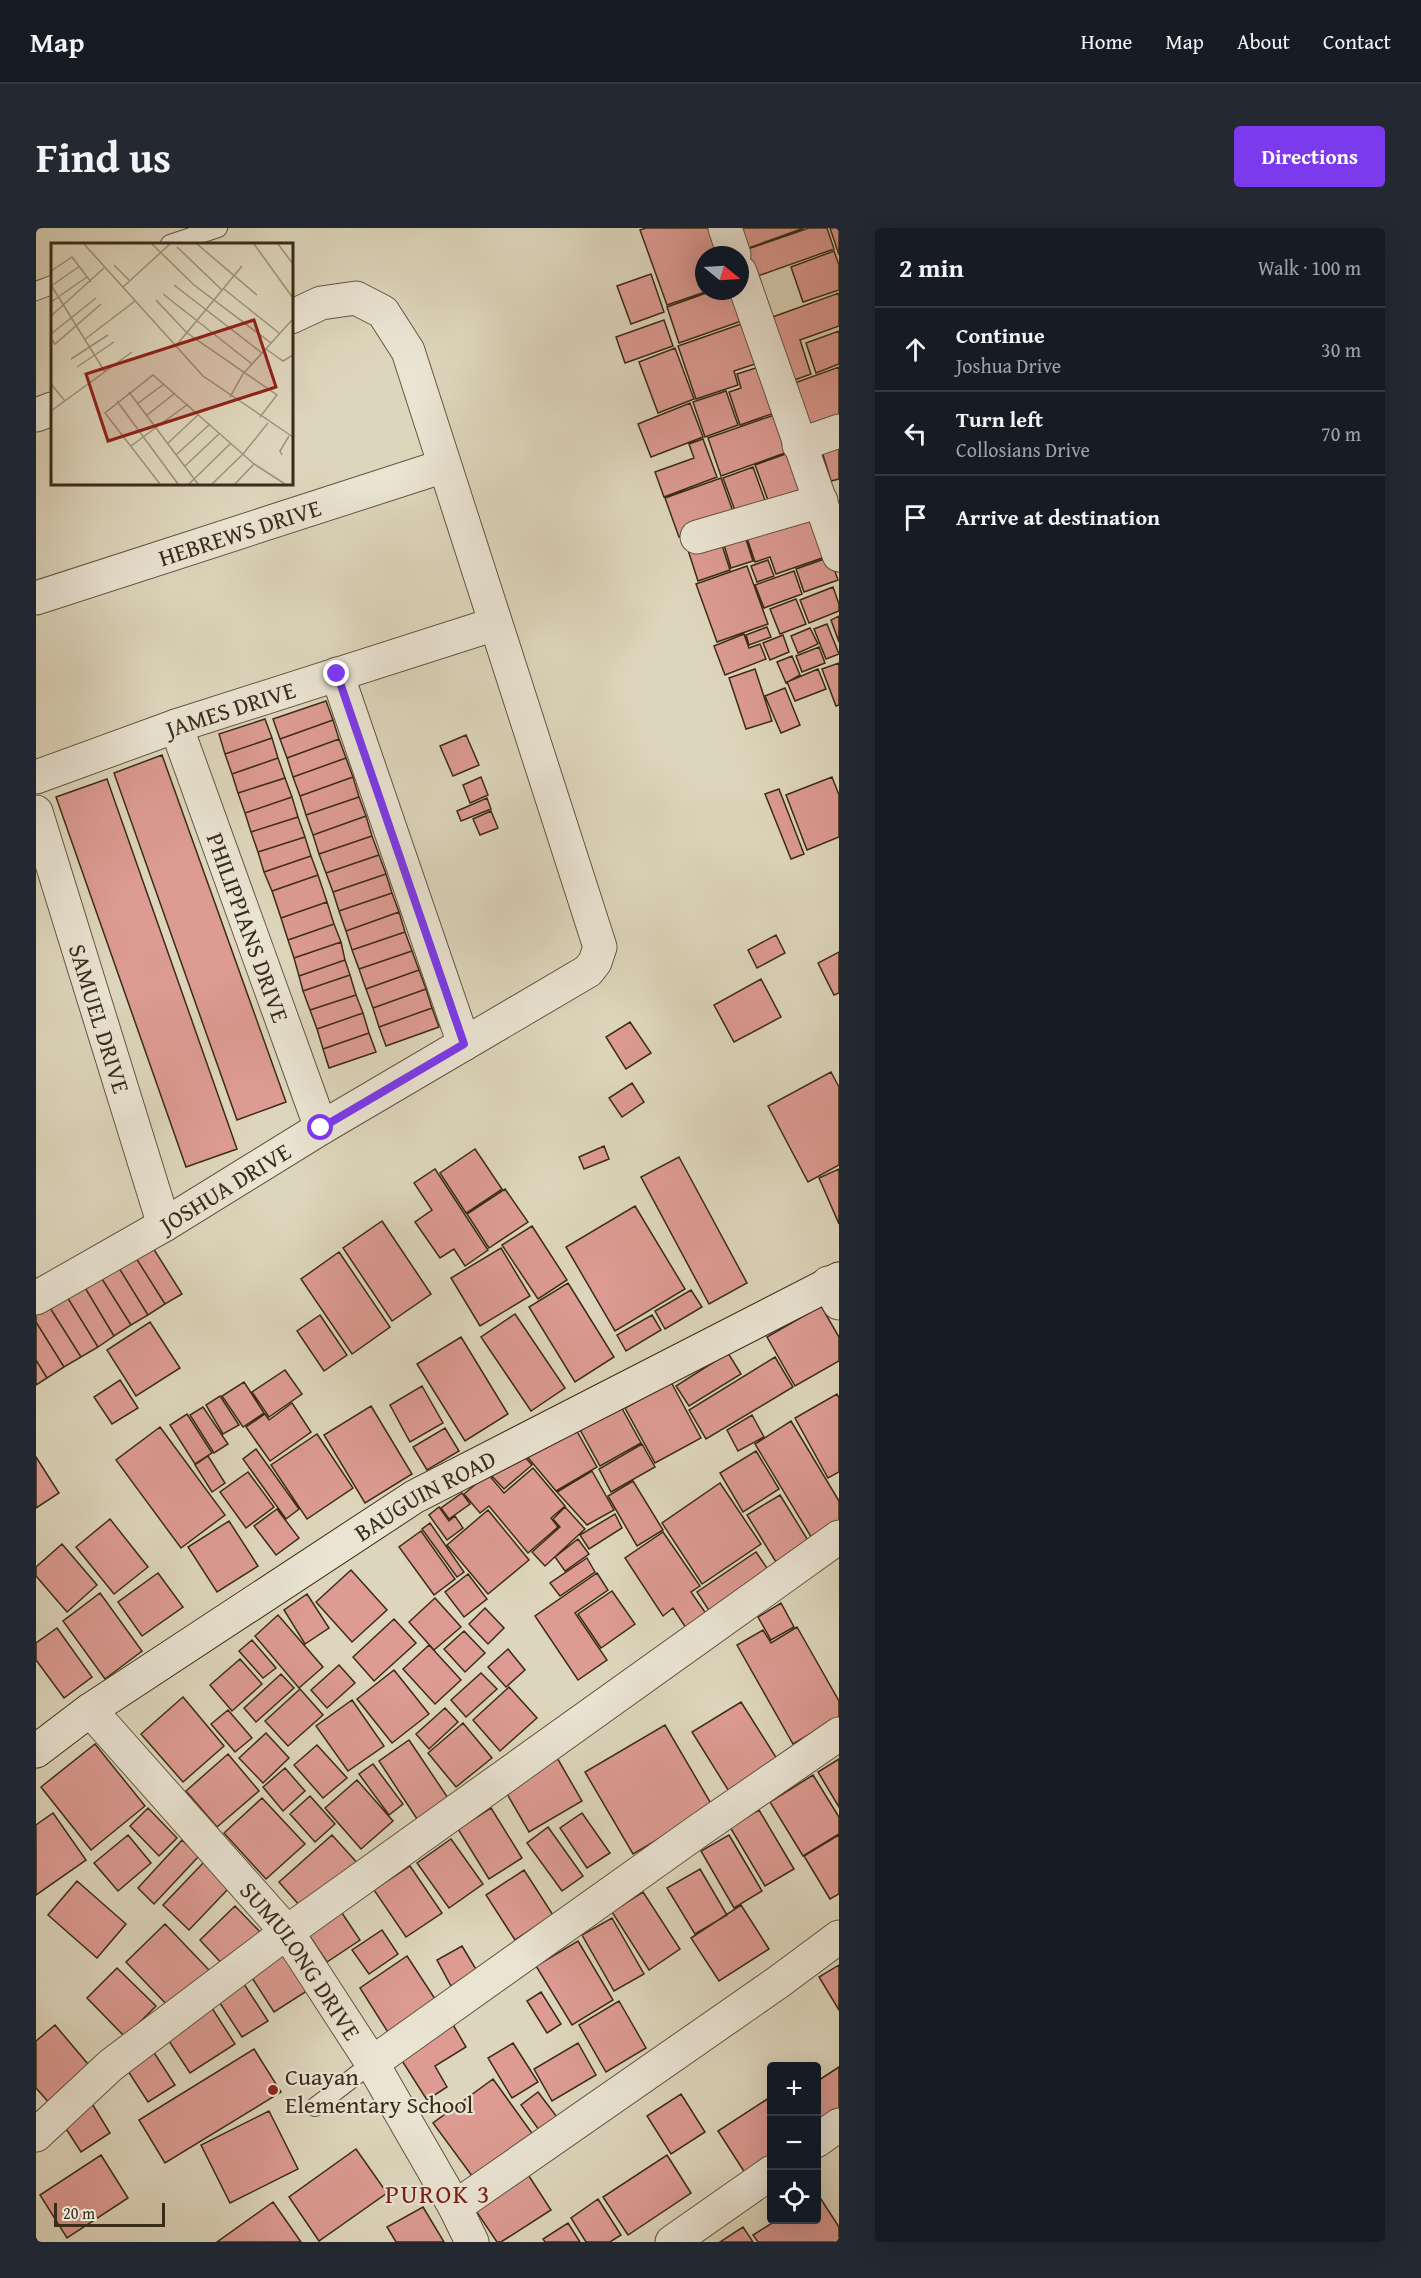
<!DOCTYPE html>
<meta charset="utf-8">
<style>
body{margin:0;font-family:"Gentium Book Plus",serif;background:#242831;color:#f1f3f6}
.controls{position:absolute;right:18px;bottom:18px;display:grid;overflow:hidden;border-radius:6px;box-shadow:0 6px 24px #0002}
.controls button{width:54px;height:54px;display:grid;place-items:center;padding:0;border:0;border-bottom:2px solid #363941;background:#171b24;color:#f1f3f6;font:30px sans-serif}
.compass{position:absolute;left:659px;top:18px;width:54px;height:54px;border-radius:50%;background:#171b24;box-shadow:0 6px 24px #0002;rotate:108deg}
.scale{position:absolute;left:18px;bottom:15px;width:111px;box-sizing:border-box;padding-left:6px;border:3px solid #3b2c19;border-top:0;font-size:16px;line-height:21px;white-space:nowrap;color:#3b2c19;-webkit-text-stroke:4px #eae4d3;paint-order:stroke}
.stop{position:absolute;width:18px;height:18px;margin:-14px;border:4px solid #7c3aed;border-radius:50%;background:#fff}
.stop.end{background:#7c3aed;border-color:#fff;box-shadow:0 2px 6px #0008}
.list{margin:0;padding:0;list-style:none}
h2{display:flex;justify-content:space-between;align-items:center;height:78px;margin:0;padding:0 24px;font-size:26px}
h2 small{font-size:20px;font-weight:400;color:#9ea1a6}
.list li{display:grid;grid-template-columns:39px 1fr auto;gap:18px;align-items:center;box-sizing:border-box;height:84px;padding:0 24px;border-top:2px solid #363941}
.list b{display:block;font-size:22px;white-space:nowrap}
.list p{margin:0;font-size:20px;white-space:nowrap;color:#9ea1a6}
.list em{font-size:20px;font-style:normal;color:#9ea1a6}
.icon{flex:none;width:33px;height:33px;fill:none;stroke:currentColor;stroke-width:2;stroke-linecap:round;stroke-linejoin:round}
.map{position:relative;flex:none;width:803px;height:2014px;overflow:hidden;border-radius:6px}
header{display:flex;align-items:center;gap:36px;box-sizing:border-box;height:84px;padding:0 30px;background:#171b24;border-bottom:2px solid #363941}
header strong{font-size:28px}
nav{display:flex;gap:33px;margin-inline-start:auto;font-size:21px}
.intro{display:flex;align-items:center;justify-content:space-between;box-sizing:border-box;height:144px;padding:0 36px}
h1{margin:0;font-size:42px}
.button{padding:15px 27px;border-radius:6px;background:#7c3aed;color:#fff;font-size:21px;font-weight:700}
main{display:flex;gap:36px;padding:0 36px}
aside{flex:1;background:#171b24;border-radius:6px;box-shadow:0 6px 24px #0002}
.map>svg:first-child{display:block}
</style>
<header>
<strong>Map</strong>
<nav><a>Home</a><a>Map</a><a>About</a><a>Contact</a></nav>
</header>
<div class="intro"><h1>Find us</h1><a class="button">Directions</a></div>
<main>
<div class="map">
<svg width="803" height="2014" viewBox="0 0 803 2014">
<rect width="100%" height="100%" fill="#ded6bc"/>
<filter id="stains"><feTurbulence type="fractalNoise" baseFrequency=".00333" numOctaves="4"/><feColorMatrix values="0 0 0 0 .2 0 0 0 0 .09 0 0 0 0 .02 0 0 0 .5 -.17"/></filter>
<radialGradient id="worn" r=".72"><stop offset=".6" stop-color="#630" stop-opacity="0"/><stop offset="1" stop-color="#630" stop-opacity=".3"/></radialGradient>
<path fill="#dd9b92" stroke="#3b2c19" stroke-width="1.5" d="M610,0H679L688,27H668V63H672L631,77L604,2Z
M699,0H768L707,22Z
M773,0H791L798,21L716,50L706,23Z
M794,0H803V27Z
M798,23L803,37V62L767,74L755,39Z
M615,46L628,84L595,96L581,58Z
M676,63H701L711,91L643,115L631,79Z
M803,65V98L764,112L775,146L753,154L731,91Z
M628,92L637,118L589,135L580,109Z
M714,93L728,133L698,143L702,157L660,171L642,118Z
M803,103V136L780,145L770,115Z
M639,120L658,171L622,185L603,134Z
M729,137L744,183L704,197L693,164L705,160L701,146Z
M803,139V194L770,205L753,157Z
M690,163L702,197L669,209L657,174Z
M654,175L667,209L615,229L602,196Z
M744,185L757,222L685,248L672,210Z
M667,211L681,249L628,269L619,244L658,230L653,216Z
M803,211V251L795,253L784,217Z
M758,223L772,262L733,275L719,237Z
M717,239L731,278L701,288L687,250Z
M685,250L699,289L643,309L629,270Z
M777,281L792,328L740,346L734,329L719,334L709,304Z
M706,299L717,333L695,340L685,307Z
M683,308L694,342L662,353L651,319Z
M794,329L802,352L768,364L760,341Z
M732,332L738,348L721,354L715,338Z
M711,338L732,396L681,414L660,356Z
M758,343L766,366L728,380L719,357Z
M797,359L803,376V383L773,395L764,372Z
M760,371L770,396L744,406L734,381Z
M803,388V414L795,392Z
M791,396L803,426L790,431L778,401Z
M731,399L735,409L713,417L710,407Z
M774,400L782,416L762,425L755,408Z
M708,406L713,420L724,416L730,431L689,447L678,418Z
M747,407L753,424L734,432L727,415Z
M783,419L789,435L766,444L760,428Z
M756,428L764,447L750,455L741,434Z
M803,435V477L800,478L786,441Z
M719,441L736,493L710,501L693,450Z
M782,441L790,461L759,473L751,454Z
M749,460L764,497L745,505L729,468Z
M290,473L297,492L244,511L237,491Z
M229,491L236,510L189,526L183,506Z
M297,492L303,511L251,530L244,511Z
M430,507L443,537L417,548L404,518Z
M236,510L242,530L196,546L189,526Z
M303,511L310,530L257,549L251,530Z
M126,527L250,874L201,892L78,545Z
M242,530L249,550L202,565L196,546Z
M310,530L317,549L264,568L257,549Z
M317,549L323,569L270,587L264,568Z
M445,549L452,567L434,575L427,557Z
M796,549L803,567V609L771,622L750,567Z
M249,550L256,569L209,585L202,565Z
M71,551L201,921L150,939L20,569Z
M743,561L768,626L755,631L729,566Z
M256,569L262,589L215,604L209,585Z
M323,569L330,588L277,607L270,587Z
M451,570L455,581L425,593L421,583Z
M455,583L462,600L444,607L437,591Z
M330,588L336,608L283,626L277,607Z
M262,589L269,609L222,624L215,604Z
M336,608L343,627L290,645L283,626Z
M269,609L275,628L228,644L222,624Z
M343,627L350,646L297,664L290,645Z
M275,628L282,647L236,663L228,644Z
M350,646L356,665L303,683L297,664Z
M282,647L291,674L245,690L236,663Z
M356,665L363,684L310,703L303,683Z
M291,674L298,696L252,712L245,690Z
M363,684L369,704L316,722L310,703Z
M298,696L305,714L258,730L252,712Z
M369,704L376,723L323,741L316,722Z
M740,707L749,725L721,740L712,722Z
M305,714L309,732L263,748L258,730Z
M376,723L383,742L330,761L323,741Z
M803,724V765L798,767L782,735Z
M309,732L314,747L267,763L263,748Z
M383,742L390,761L337,780L330,761Z
M314,747L320,767L274,782L267,763Z
M725,751L745,789L698,814L678,777Z
M390,761L396,780L343,799L337,780Z
M320,767L327,785L281,801L274,782Z
M396,780L403,799L350,818L343,799Z
M327,785L333,805L287,821L281,801Z
M594,794L615,825L590,841L570,809Z
M333,805L340,824L293,840L287,821Z
M795,844L803,859V937L772,954L732,878Z
M596,855L608,874L586,889L573,870Z
M568,918L573,931L548,941L543,929Z
M439,921L466,961L430,985L404,945Z
M643,929L711,1055L673,1076L605,949Z
M399,941L452,1022L429,1038L418,1021L404,1030L379,994L396,982L378,955Z
M803,941V996L783,950Z
M469,961L492,994L453,1020L431,986Z
M599,978L649,1061L579,1103L530,1019Z
M346,993L395,1066L356,1093L307,1020Z
M496,998L531,1052L502,1071L466,1017Z
M112,1012L146,1066L129,1076L95,1022Z
M465,1020L494,1068L444,1098L415,1050Z
M95,1022L129,1076L112,1087L78,1032Z
M303,1024L354,1099L316,1126L265,1051Z
M78,1032L112,1087L95,1097L61,1043Z
M61,1043L95,1097L78,1108L45,1053Z
M45,1053L78,1108L62,1119L28,1064Z
M532,1055L578,1129L539,1154L493,1079Z
M655,1062L666,1079L629,1101L619,1083Z
M28,1064L62,1119L45,1129L11,1075Z
M11,1075L45,1129L28,1139L0,1094V1082Z
M785,1078L803,1109V1133L759,1158L731,1109Z
M479,1086L529,1160L495,1183L445,1109Z
M284,1087L311,1127L288,1143L261,1103Z
M616,1087L625,1102L590,1123L581,1107Z
M0,1094L28,1139L11,1150L0,1132Z
M114,1094L144,1140L100,1168L71,1122Z
M425,1109L472,1186L429,1213L381,1136Z
M692,1125L705,1146L653,1178L640,1158Z
M739,1129L757,1159L670,1211L653,1182Z
M0,1132L11,1150L0,1157Z
M249,1142L266,1166L233,1189L216,1164Z
M84,1152L102,1180L76,1196L58,1169Z
M208,1154L228,1185L207,1199L186,1168Z
M635,1154L665,1210L619,1235L589,1180Z
M386,1158L407,1195L374,1214L354,1177Z
M801,1166L803,1170V1244L792,1250L759,1190Z
M184,1168L203,1197L187,1206L170,1177Z
M256,1175L275,1204L234,1233L210,1199L229,1186L233,1192Z
M583,1175L605,1215L564,1238L542,1198Z
M335,1178L376,1246L329,1275L288,1207Z
M167,1179L192,1216L178,1225L154,1187Z
M151,1186L176,1225L159,1236L134,1197Z
M716,1187L728,1209L702,1223L691,1202Z
M755,1193L803,1273V1297L777,1312L719,1216Z
M538,1198L561,1239L520,1263L489,1226Z
M124,1199L189,1287L145,1320L80,1232Z
M409,1200L423,1223L391,1242L377,1219Z
M281,1206L317,1260L271,1291L235,1237Z
M606,1216L619,1239L575,1264L563,1241Z
M220,1221L263,1281L250,1291L207,1231Z
M483,1222L496,1237L468,1261L454,1246Z
M720,1223L743,1261L707,1284L684,1245Z
M172,1228L189,1255L176,1264L159,1237Z
M0,1229L23,1265L0,1280Z
M497,1240L529,1278L515,1290L522,1299L492,1325L453,1278L444,1285L428,1266L452,1246L468,1265Z
M556,1243L578,1282L551,1297L521,1264Z
M212,1244L238,1279L210,1300L184,1264Z
M597,1253L627,1302L601,1318L572,1268Z
M684,1255L725,1316L666,1356L626,1295Z
M426,1265L434,1276L413,1291L405,1280Z
M744,1267L773,1314L740,1334L711,1287Z
M403,1279L413,1293L419,1288L427,1300L411,1312L393,1287Z
M529,1279L549,1301L509,1338L496,1324L524,1299L517,1291Z
M241,1281L263,1310L240,1327L218,1298Z
M452,1282L493,1332L452,1366L411,1317Z
M579,1286L586,1300L553,1321L544,1307Z
M74,1291L112,1339L78,1366L40,1319Z
M193,1293L222,1338L181,1364L152,1319Z
M394,1295L428,1344L421,1349L386,1301Z
M385,1303L419,1351L398,1367L363,1319Z
M627,1304L664,1358L655,1364L671,1387L650,1400L637,1380L627,1388L589,1330Z
M542,1311L553,1326L529,1343L519,1329Z
M26,1316L61,1357L31,1384L0,1348V1339Z
M720,1324L733,1343L674,1384L661,1364Z
M551,1330L559,1344L524,1368L514,1355Z
M315,1342L351,1382L316,1414L280,1374Z
M122,1345L147,1379L106,1408L82,1374Z
M561,1345L572,1362L539,1385L571,1432L542,1452L499,1388Z
M432,1346L451,1371L428,1389L409,1364Z
M576,1363L599,1396L565,1420L542,1386Z
M64,1365L106,1423L69,1451L27,1393Z
M271,1366L293,1400L269,1416L248,1382Z
M399,1370L425,1399L398,1422L373,1394Z
M745,1375L758,1399L735,1412L722,1389Z
M449,1380L468,1400L452,1416L433,1396Z
M242,1387L287,1439L263,1460L219,1408Z
M358,1391L380,1415L338,1453L317,1429Z
M761,1399L803,1473V1489L757,1516L701,1417L727,1402L735,1415Z
M21,1400L56,1449L28,1470L0,1432V1415Z
M428,1403L449,1425L429,1444L408,1421Z
M216,1412L240,1440L227,1450L203,1423Z
M393,1417L425,1452L399,1476L367,1441Z
M472,1421L489,1442L470,1459L452,1439Z
M204,1431L226,1456L196,1483L174,1457Z
M303,1437L319,1455L291,1480L275,1462Z
M358,1442L393,1486L356,1515L321,1471Z
M445,1445L461,1461L430,1489L415,1472Z
M245,1446L258,1460L220,1494L208,1480Z
M473,1459L501,1490L464,1523L437,1492Z
M264,1461L287,1487L252,1518L229,1493Z
M147,1469L188,1518L147,1554L105,1506Z
M316,1472L348,1518L312,1543L280,1498Z
M705,1474L748,1542L699,1573L656,1504Z
M409,1480L422,1494L393,1521L380,1506Z
M192,1482L216,1510L199,1524L175,1496Z
M427,1495L456,1530L420,1559L392,1525Z
M629,1497L677,1579L597,1626L549,1544Z
M230,1505L253,1530L227,1555L203,1530Z
M373,1512L412,1570L381,1591L343,1533Z
M59,1516L109,1578L55,1622L5,1559Z
M281,1517L311,1550L287,1570L258,1537Z
M192,1526L223,1563L181,1599L150,1563Z
M520,1528L546,1573L493,1604L467,1559Z
M803,1531V1579L782,1544Z
M337,1536L367,1576L353,1587L323,1546Z
M249,1540L269,1563L247,1583L227,1559Z
M777,1547L803,1589V1606L767,1628L734,1574Z
M321,1552L357,1593L325,1621L289,1580Z
M274,1568L299,1596L279,1614L254,1586Z
M226,1570L269,1616L230,1651L188,1605Z
M112,1580L141,1610L123,1628L94,1598Z
M455,1580L486,1630L453,1651L422,1601Z
M723,1582L758,1641L729,1658L694,1599Z
M17,1585L50,1632L0,1667V1597Z
M546,1585L574,1625L551,1640L524,1600Z
M512,1599L547,1648L526,1663L491,1615Z
M92,1607L115,1635L82,1663L58,1635Z
M296,1607L324,1638L271,1686L243,1654Z
M693,1607L726,1663L698,1680L665,1623Z
M803,1607V1666L794,1671L768,1628Z
M415,1611L447,1656L413,1680L381,1635Z
M146,1612L163,1628L118,1676L102,1660Z
M168,1634L194,1659L153,1702L127,1677Z
M374,1638L406,1685L370,1709L338,1662Z
M664,1641L691,1687L659,1706L631,1660Z
M488,1642L517,1687L479,1712L450,1667Z
M41,1653L90,1696L61,1730L12,1687Z
M607,1664L644,1721L613,1742L576,1684Z
M705,1677L733,1721L683,1753L655,1710Z
M199,1678L226,1706L190,1740L164,1712Z
M304,1682L324,1712L291,1734L271,1704Z
M576,1690L608,1746L578,1763L546,1707Z
M129,1696L173,1742L134,1780L90,1734Z
M346,1702L362,1726L333,1746L316,1722Z
M542,1713L577,1772L536,1797L500,1738Z
M426,1718L441,1743L415,1758L401,1732Z
M247,1719L274,1761L238,1784L211,1742Z
M371,1728L403,1777L355,1809L324,1760Z
M803,1737V1782L783,1749Z
M81,1740L120,1778L89,1809L51,1770Z
M206,1753L232,1793L206,1809L180,1769Z
M505,1764L525,1796L511,1805L491,1773Z
M583,1773L610,1820L570,1844L543,1797Z
M174,1777L199,1816L154,1845L129,1807Z
M416,1795L430,1819L399,1838L411,1859L391,1872L363,1828Z
M19,1797L57,1842L16,1878L0,1860V1813Z
M477,1815L502,1854L476,1870L452,1830Z
M542,1815L560,1847L516,1873L498,1841Z
M218,1821L245,1864L129,1935L103,1892Z
M117,1823L139,1857L112,1874L90,1840Z
M803,1839V1882L780,1896V1854Z
M457,1851L498,1908L439,1952L397,1895Z
M502,1864L521,1889L503,1902L485,1877Z
M645,1866L669,1904L635,1926L611,1888Z
M736,1868V1932L711,1948L682,1903Z
M55,1874L74,1905L45,1924L25,1893Z
M233,1883L262,1941L194,1975L165,1917Z
M320,1921L351,1965L283,2013L253,1969Z
M65,1927L92,1970L31,2010L4,1967Z
M631,1927L655,1965L592,2007L567,1969Z
M491,1945L515,1982L465,2014H461L438,1980Z
M781,1965L803,1999V2014H722L717,2007L741,1992H780Z
M562,1971L585,2007L574,2014H550L535,1990Z
M237,1974L265,2014H181Z
M387,1979L408,2014H360L351,1999Z
M532,1995L544,2014H509L507,2011Z
M707,1999L717,2014H684Z"/>
<g fill="none" stroke-linecap="round" stroke-linejoin="round">
<defs>
<path id="lane" d="M134,16L182,0
M0,63L16,57
M279,1879L336,1835"/>
<g id="street">
<path d="M689,0L698,27"/>
<path d="M704,44L803,327"/>
<path d="M0,187L16,181"/>
<path d="M763,217L803,203"/>
<path d="M661,309L785,273"/>
<path id="s1" d="M0,370L408,238"/>
<path d="M301,446L428,816"/>
<path id="s2" d="M140,498L285,900"/>
<path id="s3" d="M0,549L140,498L459,396"/>
<path id="s4" d="M0,584L128,997"/>
<path d="M792,1055L803,1075"/>
<path id="s5" d="M0,1070L128,997L285,900L552,743L559,734L564,719L372,123L347,84L320,70L285,75L255,89"/>
<path id="s6" d="M54,1482L251,1704L336,1835L419,1979L436,2014"/>
<path d="M336,1835L662,1603L803,1506"/>
<path d="M0,1907L75,1837L251,1704L803,1309"/>
<path d="M780,1913L803,1897"/>
<path d="M419,1979L741,1755L803,1709"/>
<path d="M636,2014L736,1944"/>
</g>
<g id="secondary">
<path id="s7" d="M0,1523L54,1482L378,1269L803,1051"/>
</g>
</defs>
<use href="#lane" stroke="#645642" stroke-width="20"/>
<use href="#street" stroke="#645642" stroke-width="35"/>
<use href="#secondary" stroke="#3b2c19" stroke-width="35"/>
<use href="#lane" stroke="#eae4d3" stroke-width="18"/>
<use href="#street" stroke="#eae4d3" stroke-width="33"/>
<use href="#secondary" stroke="#eae4d3" stroke-width="33"/>
</g>
<g fill="none" stroke-linecap="round" stroke-linejoin="round">
<path stroke="#7c3aed" stroke-width="8" d="M285,900L428,816L301,446"/>
</g>
<circle fill="#8f2418" stroke="#eae4d3" stroke-width="2" cx="237" cy="1862" r="6"/>
<g text-anchor="middle" dominant-baseline="central" stroke-width="4.5" stroke-linejoin="round" paint-order="stroke">
<g font-size="24" fill="#3b2c19" stroke="#eae4d3">
<text stroke="none"><textPath href="#s1" startOffset="214">HEBREWS DRIVE</textPath></text>
<text stroke="none"><textPath href="#s3" startOffset="206">JAMES DRIVE</textPath></text>
<text stroke="none"><textPath href="#s2" startOffset="214">PHILIPPIANS DRIVE</textPath></text>
<text stroke="none"><textPath href="#s4" startOffset="216">SAMUEL DRIVE</textPath></text>
<text stroke="none"><textPath href="#s5" startOffset="219">JOSHUA DRIVE</textPath></text>
<text stroke="none"><textPath href="#s7" startOffset="466">BAUGUIN ROAD</textPath></text>
<text stroke="none"><textPath href="#s6" startOffset="328">SUMULONG DRIVE</textPath></text>
</g>
<g font-size="24" fill="#3b2c19" stroke="#eae4d3" text-anchor="start">
<text x="249" y="1848">Cuayan<tspan x="249" dy="28">Elementary School</tspan></text>
</g>
<g font-size="26" letter-spacing="1.5" fill="#7a1f14" stroke="#eae4d3">
<text x="402" y="1965">PUROK 3</text>
</g>
</g>
<g transform="translate(15 15)">
<rect width="242" height="242" fill="#ded6bc"/>
<path fill="none" stroke="#9d927b" stroke-width="1.5" d="M33,1L152,133L242,194M101,1L143,42L220,100M146,1L206,52M203,1L242,55M227,1L242,21M126,4L171,47M63,22L79,38M0,28L21,14L40,39M0,42L54,129M123,42L211,110M0,43L29,23M72,44L119,1M173,46L228,90M112,51L201,121M105,57L136,90L226,152L209,174M0,59L36,34M0,73L53,25M0,91L45,55M0,95L4,101L50,61M33,97L84,58M124,104L191,23M215,106L232,118L242,112M20,116L57,92M26,124L63,99M0,141L14,158M78,149L147,241M179,154L192,131L241,77M66,158L127,241M86,161L113,141M0,168L81,109M95,173L124,150M116,201L148,171M80,203L137,161M125,212L159,181M231,212L229,208L238,193M134,223L169,190M109,241L54,170L102,132L203,221L234,241M138,241L180,200M161,241L192,211L217,180M184,241L203,221"/>
<path fill="#8f2418" fill-opacity="0.15" stroke="#8f2418" stroke-width="3" d="M203,77L225,144L57,198L35,131Z"/>
<rect width="242" height="242" fill="none" stroke="#3b2c19" stroke-width="3"/>
</g>
<rect width="100%" height="100%" filter="url(#stains)"/>
<rect width="100%" height="100%" fill="url(#worn)"/>
</svg>
<div class="controls">
<button>+</button>
<button>−</button>
<button><svg class="icon" aria-label="locate" viewBox="0 0 24 24"><circle cx="12" cy="12" r="6"/><path d="M12 2v4M12 18v4M2 12h4M18 12h4"/></svg></button>
</div>
<svg class="compass" viewBox="-18 -18 36 36"><path d="M0-13l5 13h-10z" fill="#e53935"/><path d="M0 13l5-13h-10z" fill="#9ea1a6"/></svg>
<div class="scale">20 m</div>
<div class="stop" style="left:285px;top:900px"></div>
<div class="stop end" style="left:301px;top:446px"></div>
</div>
<aside>
<h2>2 min<small>Walk · 100 m</small></h2>
<ul class="list">
<li><svg class="icon" aria-label="ahead" viewBox="0 0 24 24"><path d="M12 20V5M6 11l6-6 6 6"/></svg><div><b>Continue</b><p>Joshua Drive</p></div><em>30 m</em></li>
<li><svg class="icon" aria-label="left" viewBox="0 0 24 24"><path d="M17 20v-9H6M10 6l-5 5 5 5"/></svg><div><b>Turn left</b><p>Collosians Drive</p></div><em>70 m</em></li>
<li><svg class="icon" aria-label="arrive" viewBox="0 0 24 24"><path d="M6 21V4h12l-3 4 3 4H6"/></svg><div><b>Arrive at destination</b></div></li>
</ul>
</aside>
</main>
